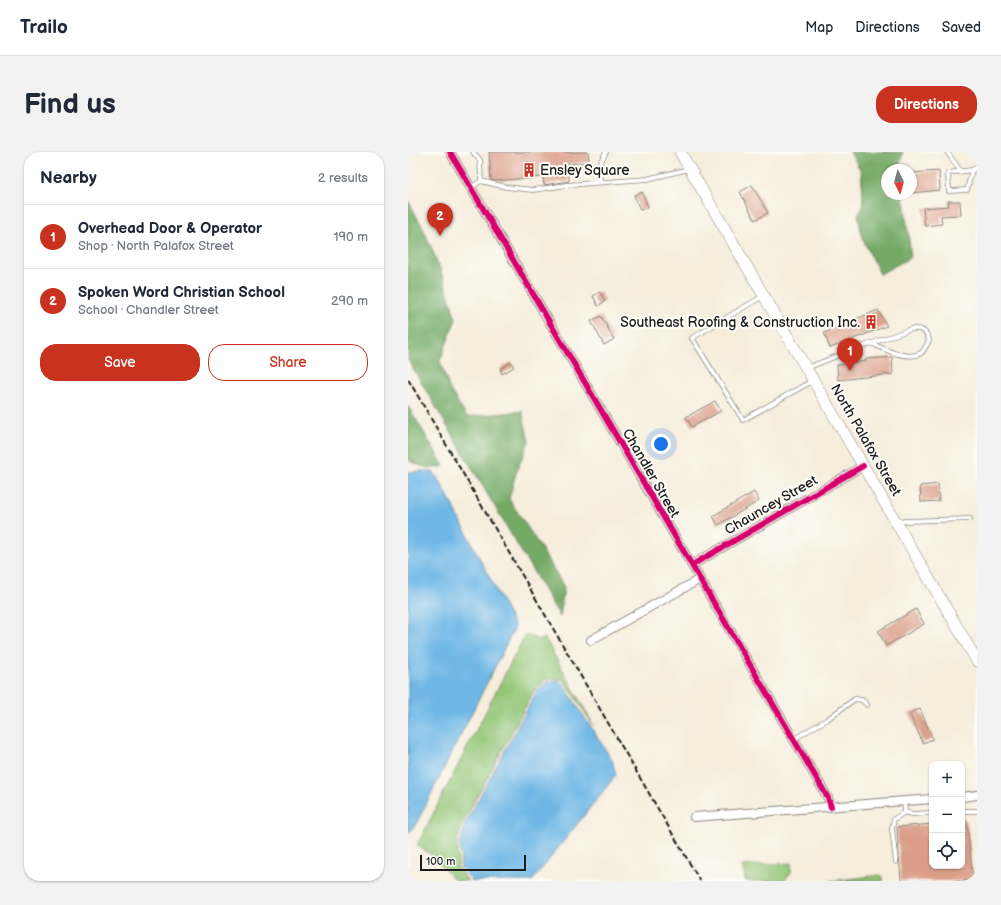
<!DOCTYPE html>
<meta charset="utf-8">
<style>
body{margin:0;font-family:"Balsamiq Sans",sans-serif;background:#f2f2f3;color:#1f2937}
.controls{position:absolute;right:12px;bottom:12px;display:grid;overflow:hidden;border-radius:8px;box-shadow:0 1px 3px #0004}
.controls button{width:36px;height:36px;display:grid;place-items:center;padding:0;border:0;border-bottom:1px solid #e0e1e3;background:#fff;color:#1f2937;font:20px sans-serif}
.compass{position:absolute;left:473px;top:12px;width:36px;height:36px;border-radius:50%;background:#fff;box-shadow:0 1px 3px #0004;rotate:174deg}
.scale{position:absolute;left:12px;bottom:10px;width:106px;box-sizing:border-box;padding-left:4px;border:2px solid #1c1c1c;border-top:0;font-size:11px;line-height:14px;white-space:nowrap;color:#1c1c1c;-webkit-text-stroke:3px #fdfcf7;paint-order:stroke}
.you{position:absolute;left:253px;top:292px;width:14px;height:14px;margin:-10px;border:3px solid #fff;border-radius:50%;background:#1a73e8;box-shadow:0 0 0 6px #1a73e833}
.badge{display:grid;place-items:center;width:26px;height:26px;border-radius:50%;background:#c8321e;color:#fff;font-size:13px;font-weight:700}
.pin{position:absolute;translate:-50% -33px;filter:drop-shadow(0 1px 2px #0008)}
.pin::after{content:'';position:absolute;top:21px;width:14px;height:12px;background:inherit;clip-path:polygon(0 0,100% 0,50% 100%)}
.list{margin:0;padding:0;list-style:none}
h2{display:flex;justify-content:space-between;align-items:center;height:52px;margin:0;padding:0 16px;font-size:17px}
h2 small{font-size:13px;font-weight:400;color:#747a83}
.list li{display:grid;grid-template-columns:26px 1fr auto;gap:12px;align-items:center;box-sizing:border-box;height:64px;padding:0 16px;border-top:1px solid #e0e1e3}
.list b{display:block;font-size:15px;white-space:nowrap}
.list p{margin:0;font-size:13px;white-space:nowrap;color:#747a83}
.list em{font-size:13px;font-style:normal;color:#747a83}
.actions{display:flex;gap:8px;padding:12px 16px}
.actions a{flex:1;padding:9px 0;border:1px solid #c8321e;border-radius:16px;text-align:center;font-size:14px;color:#c8321e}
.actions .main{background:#c8321e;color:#fff}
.icon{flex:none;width:22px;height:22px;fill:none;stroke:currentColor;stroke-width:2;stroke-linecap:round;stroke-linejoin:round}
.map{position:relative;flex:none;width:569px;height:729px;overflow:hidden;border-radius:16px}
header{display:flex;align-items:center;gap:24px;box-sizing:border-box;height:56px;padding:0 20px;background:#fff;border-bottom:1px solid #e0e1e3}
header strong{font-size:19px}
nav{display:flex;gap:22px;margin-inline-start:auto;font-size:14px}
.intro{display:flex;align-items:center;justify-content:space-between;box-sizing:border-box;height:96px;padding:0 24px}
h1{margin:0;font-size:28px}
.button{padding:10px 18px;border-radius:16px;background:#c8321e;color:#fff;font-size:14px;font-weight:700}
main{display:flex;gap:24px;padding:0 24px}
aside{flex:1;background:#fff;border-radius:16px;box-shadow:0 1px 3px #0004}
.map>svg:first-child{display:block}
</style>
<header>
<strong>Trailo</strong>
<nav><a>Map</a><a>Directions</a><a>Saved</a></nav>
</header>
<div class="intro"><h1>Find us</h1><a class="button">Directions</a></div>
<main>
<aside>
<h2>Nearby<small>2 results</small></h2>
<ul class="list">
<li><span class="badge">1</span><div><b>Overhead Door &amp; Operator</b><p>Shop · North Palafox Street</p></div><em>190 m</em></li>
<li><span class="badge">2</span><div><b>Spoken Word Christian School</b><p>School · Chandler Street</p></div><em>290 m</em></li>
</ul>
<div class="actions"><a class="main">Save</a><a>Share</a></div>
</aside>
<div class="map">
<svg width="569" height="729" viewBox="0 0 569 729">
<rect width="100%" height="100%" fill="#fdfcf7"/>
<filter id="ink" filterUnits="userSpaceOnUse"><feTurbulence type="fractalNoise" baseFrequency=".025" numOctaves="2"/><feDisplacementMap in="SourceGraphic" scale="8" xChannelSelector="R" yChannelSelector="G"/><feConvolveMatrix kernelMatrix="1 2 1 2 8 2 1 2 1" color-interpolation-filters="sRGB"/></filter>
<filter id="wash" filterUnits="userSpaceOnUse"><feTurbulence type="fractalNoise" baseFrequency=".012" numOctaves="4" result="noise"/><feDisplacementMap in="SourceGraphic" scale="16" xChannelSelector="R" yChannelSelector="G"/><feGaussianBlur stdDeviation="0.9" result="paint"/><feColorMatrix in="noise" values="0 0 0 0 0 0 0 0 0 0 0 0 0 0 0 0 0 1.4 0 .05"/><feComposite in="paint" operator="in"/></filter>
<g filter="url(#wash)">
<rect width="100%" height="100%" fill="#f6eddb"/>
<path fill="#92c474" stroke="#577048" d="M117,483L132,488L137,486L186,574L161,536L154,527H139L127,537L56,669L49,689L50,716L60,729H47L26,705L9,693Z
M383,711V720L376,729H338L334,714Z
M473,723L476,729H422Z"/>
<path fill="#75aa66" stroke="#486341" d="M442,0H495L490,18H479V42H494L497,55L503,105L472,122L454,86L450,62L454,57L455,42L453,19Z
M0,48L15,76L33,119L48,167L32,209L42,238L59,265L114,259L121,289L108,321L101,347L133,396L156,435L152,465L0,208Z
M0,254L36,314C22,319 12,314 0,308Z"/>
<path fill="#6eb7e6" stroke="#456a81" d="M14,319L25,320L32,329L107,475L8,672L2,680H0V320Z
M152,529L159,538L204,608L208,623L124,729H64L53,716L52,691L58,670L129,539L139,530Z"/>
<g id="blocks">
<path fill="#da9d88" d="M81,0H180L181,10L160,12L161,29L136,33L135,25L86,29L83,28Z
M531,19L532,38L503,41V21Z
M344,33L360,61L347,68L332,40Z
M234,40L240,55L232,58L226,43Z
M540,49H552L553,63L533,64L534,72L517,74L515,56L541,54Z
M192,140L197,149L190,154L185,144Z
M470,158L479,174L422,196L416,181L449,168L448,167Z
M193,164L206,187L196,193L183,169Z
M484,205L485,222L430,228L429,213L458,209V207Z
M103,210L106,215L94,222L92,217Z
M307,249L313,259L284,275L278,265Z
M530,332L531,349L513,350L512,334Z
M346,340L351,349L310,373L305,364Z
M508,457L516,472L478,494L470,479Z
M512,557L525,587L515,591L501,561Z
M554,669H559L565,729H493L489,675L524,672V714H554Z"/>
</g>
</g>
<g filter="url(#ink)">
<use href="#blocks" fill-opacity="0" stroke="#89847c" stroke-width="1"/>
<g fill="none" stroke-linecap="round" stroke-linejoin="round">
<defs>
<path id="lane" d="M65,0L72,8L73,29
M539,0L553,20
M564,18L559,38L541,39L540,21L564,18L569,15
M192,30L191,13L198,0
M62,36L73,29L98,35L125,38L159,33L239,27L281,17
M355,144L284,186L335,268L404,229
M399,216L434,202L503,177C513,176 518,178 521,188C519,192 517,198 513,201C499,209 475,197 463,191
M489,371L497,369L562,367
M386,587L418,568L447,547L454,548L459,553
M496,649L497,660L504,662L524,661
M554,659H569
M488,710L484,677L486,667L497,660"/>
<path id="street" d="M42,0L420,646L423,655
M284,413L455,314
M183,488L292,427
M554,645L569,643
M286,665L524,647"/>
<path id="secondary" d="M272,0L569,509"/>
</defs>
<use href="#lane" stroke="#89847c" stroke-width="5.5"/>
<use href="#street" stroke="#89847c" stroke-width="10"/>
<use href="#secondary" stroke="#89847c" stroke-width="12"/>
<use href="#lane" stroke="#fff" stroke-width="4"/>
<use href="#street" stroke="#fff" stroke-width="8"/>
<use href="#secondary" stroke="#fff" stroke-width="11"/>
<path stroke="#1c1c1c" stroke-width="2" stroke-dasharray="6 3" stroke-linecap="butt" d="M0,227L292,729"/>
<defs>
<path id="cycleway" d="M42,0L420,646L423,655
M284,413L455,314"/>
</defs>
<use href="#cycleway" stroke="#fdfcf7" stroke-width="8"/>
<use href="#cycleway" stroke="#d6006c" stroke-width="6"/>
</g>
</g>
<defs>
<symbol id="building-bare" viewBox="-9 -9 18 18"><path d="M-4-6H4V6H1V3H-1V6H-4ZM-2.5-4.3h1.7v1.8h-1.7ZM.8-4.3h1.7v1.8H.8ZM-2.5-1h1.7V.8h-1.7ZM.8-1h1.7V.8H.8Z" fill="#c8321e" stroke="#fdfcf7" stroke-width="2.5" paint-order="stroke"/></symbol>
</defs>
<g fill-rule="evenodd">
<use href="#building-bare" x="111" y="8" width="20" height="20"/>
<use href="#building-bare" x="453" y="160" width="20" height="20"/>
</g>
<g text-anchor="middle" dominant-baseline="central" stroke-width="4" stroke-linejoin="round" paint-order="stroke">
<g font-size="14" fill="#1c1c1c" stroke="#fdfcf7" text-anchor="start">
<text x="132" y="18">Ensley Square</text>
<text x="452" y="170" text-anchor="end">Southeast Roofing &amp; Construction Inc.</text>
</g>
<g font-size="14" fill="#1c1c1c" stroke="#fdfcf7">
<text transform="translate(458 288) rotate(60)">North Palafox Street</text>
<text transform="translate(243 321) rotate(60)">Chandler Street</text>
<text transform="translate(363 353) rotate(-30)">Chauncey Street</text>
</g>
</g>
</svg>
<div class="controls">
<button>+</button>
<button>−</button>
<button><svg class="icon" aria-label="locate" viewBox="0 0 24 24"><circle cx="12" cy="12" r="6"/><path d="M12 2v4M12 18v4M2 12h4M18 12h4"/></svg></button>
</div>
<svg class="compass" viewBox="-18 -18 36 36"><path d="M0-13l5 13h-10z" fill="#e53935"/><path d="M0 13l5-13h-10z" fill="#747a83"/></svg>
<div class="scale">100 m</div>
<div class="you"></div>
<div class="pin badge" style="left:442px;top:219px">1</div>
<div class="pin badge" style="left:32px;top:84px">2</div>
</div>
</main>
